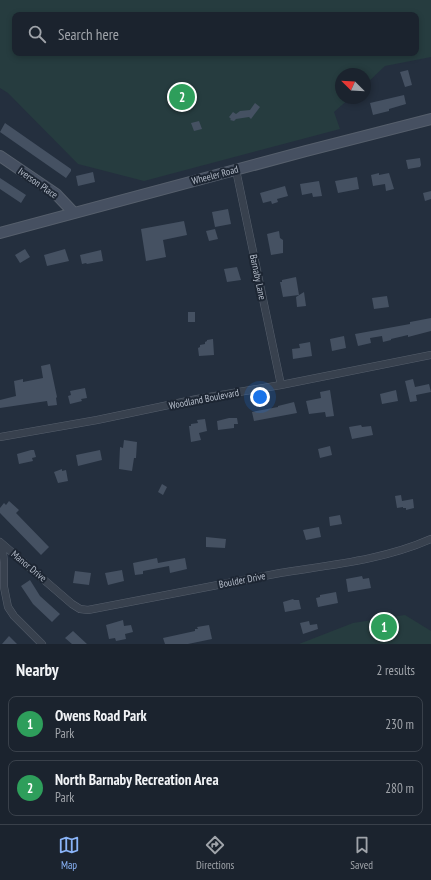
<!DOCTYPE html>
<style>
body{margin:0;font-family:"PT Sans Narrow",sans-serif;background:#242b36;color:#f1f3f6}
.compass{position:absolute;left:335px;top:68px;width:36px;height:36px;border-radius:50%;background:#1b232e;box-shadow:0 2px 6px #0003;rotate:294deg}
.you{position:absolute;left:260px;top:397px;width:14px;height:14px;margin:-10px;border:3px solid #fff;border-radius:50%;background:#1a73e8;box-shadow:0 0 0 6px #1a73e833}
.badge{display:grid;place-items:center;width:26px;height:26px;border-radius:50%;background:#8ab4f8;color:#fff;font-size:13px;font-weight:700}
.pin{position:absolute;translate:-50% -50%;border:2px solid #fff;box-shadow:0 1px 4px #0006}
.list{margin:0;padding:0;list-style:none}
h2{display:flex;justify-content:space-between;align-items:center;height:52px;margin:0;padding:0 16px;font-size:17px}
h2 small{font-size:13px;font-weight:400;color:#a0a4aa}
.list li{display:grid;grid-template-columns:26px 1fr auto;gap:12px;align-items:center;box-sizing:border-box;height:56px;margin:0 8px 8px;padding:0 8px;border:1px solid #39404a;border-radius:8px}
.list b{display:block;font-size:15px;white-space:nowrap}
.list p{margin:0;font-size:13px;white-space:nowrap;color:#a0a4aa}
.list em{font-size:13px;font-style:normal;color:#a0a4aa}
.icon{flex:none;width:22px;height:22px;fill:none;stroke:currentColor;stroke-width:2;stroke-linecap:round;stroke-linejoin:round}
.map{position:relative;flex:none;width:431px;height:644px;overflow:hidden}
.search{position:absolute;background:#1b232e;box-shadow:0 2px 6px #0003;left:12px;right:12px;top:12px;height:44px;display:flex;align-items:center;gap:10px;box-sizing:border-box;padding:0 14px;border-radius:8px;color:#a0a4aa;font-size:15px}
.sheet{height:180px;background:#1b232e}
nav{display:flex;justify-content:space-around;align-items:center;box-sizing:border-box;height:56px;border-top:1px solid #39404a;background:#1b232e;font-size:11px;color:#a0a4aa}
nav a{display:grid;justify-items:center;gap:2px}
nav .on{color:#8ab4f8}
.map>svg:first-child{display:block}
</style>
<div class="map">
<svg width="431" height="644" viewBox="0 0 431 644">
<rect width="100%" height="100%" fill="#242f3e"/>
<path fill="#263c3f" fill-rule="evenodd" d="M0,0H431V57L385,66L365,85V74H341V98H350L334,112L340,129L144,181L78,164L8,93L0,88ZM15,15H416V53H15Z
M405,615L431,631V644H299L353,623Z"/>
<path fill="#455162" d="M408,70L412,85L405,87L400,72Z
M404,95L406,104L389,109V111L373,115L370,103Z
M255,103L260,107L251,119L249,117L236,119L234,121L230,120L231,119L229,117L233,112L236,114L240,111L250,110Z
M199,121L202,129L194,131L191,123Z
M5,123L71,169V171L66,178L0,132Z
M420,158L421,165L420,167L408,169L406,160Z
M93,172L95,182L78,186L76,176Z
M379,173V175L389,173L394,189L386,191L385,184L373,186L371,175Z
M357,177L359,189L338,193L335,181Z
M0,178L26,195L21,203L0,189Z
M319,181L322,196L313,197L312,193L302,195L300,184Z
M285,186L288,196L277,199L278,202L272,204L271,201L263,203L260,193Z
M431,191V199L425,201L423,193Z
M228,209L231,224L215,227L212,212Z
M184,221L187,235L163,240L166,257L146,261L141,229Z
M215,229L218,239L209,241L206,231Z
M279,231L280,238L283,240V253L271,255L267,234Z
M25,249L30,257L20,263L15,255Z
M65,249L69,261L47,266L44,255Z
M101,250L103,261L87,264L86,263L82,264L80,255Z
M237,267L241,280L227,282L224,269Z
M296,277L299,295L283,297L280,282H282V280Z
M304,292L306,306L297,307L296,297Z
M387,296L389,307L374,309L372,298Z
M188,312H195V322H188Z
M431,318V331L408,337V335L391,339V340L383,342L382,336L370,338L371,343L358,346L355,334L410,324V322Z
M344,336L346,348L332,351L330,339Z
M213,339L214,355L199,356L198,348L200,347V345L205,344V342L207,341V340Z
M310,342L312,356L293,359L292,349L300,348L299,344Z
M50,364L57,397L56,398L57,405L48,406L47,401L0,408V400L16,396L14,381L23,379V382L43,378L41,366Z
M413,379L415,387L429,384L431,392L416,395L417,401L410,402L405,381Z
M85,388L87,398L81,399L82,401L70,404L68,396L71,395L70,391Z
M330,390L334,416L326,417L325,412L309,414L306,401L321,398L320,392Z
M396,390L398,401L382,404L380,394Z
M294,402L297,413L254,421L252,412L278,407V406Z
M229,418H237L238,424H234V428L218,430L217,421Z
M205,419L207,431L199,433L201,440L191,442L189,426H191V424L198,423L197,420Z
M361,425L362,427L371,426L373,435L352,439L349,427Z
M124,440L137,442L136,458H134L132,471L119,469L120,447L123,448Z
M330,446L332,455L320,458L318,449Z
M31,450H34L36,457L32,458L33,461L19,464L17,454Z
M100,450L102,460L78,466L76,455Z
M62,469V471L66,470L68,481L58,483L54,472Z
M162,484L167,487L163,495L158,492Z
M401,495L402,501L413,499L414,508L406,510V508H403V507L397,508L395,496Z
M9,501L19,510L16,513L49,547L41,555L0,513V508L4,503L6,505Z
M340,515L342,524L330,526L329,517Z
M319,527L321,537L306,540L303,530Z
M206,537L226,539L225,548L206,547Z
M157,558L158,563L185,558L187,569L170,573L169,566L143,571V574L135,575L133,563Z
M122,570L124,581L108,585L105,573Z
M75,571L91,573L89,585L73,583Z
M362,576L363,579L369,578L371,588L348,592L346,579Z
M30,580L40,596L60,614L52,622L33,604L21,586Z
M336,592L338,603L318,607L316,598L320,597V595Z
M293,599L294,600H299L301,609L285,612L283,602Z
M123,620L124,626L131,625L133,632L125,634L126,639L116,641L115,638L109,639L106,625Z
M309,621L310,625L317,624L318,629L303,634L300,623Z
M209,625L212,639L188,644H165L163,638L195,631V629H198L197,627Z
M73,631L87,644H72L65,638Z
M9,636L17,644H2Z"/>
<g fill="none" stroke-linecap="round" stroke-linejoin="round">
<defs>
<path id="minor" d="M236,170L281,385
M0,437L97,420L197,399L281,385L431,355
M0,542L72,604L80,609L88,610C152,598 216,585 280,573C330,565 384,560 431,539
M2,544L4,562V587L8,607L14,616L42,644"/>
<path id="secondary" d="M0,156L56,194L74,213
M0,233L306,151L431,119"/>
</defs>
<use href="#minor" stroke="#565f6c" stroke-width="8"/>
<use href="#secondary" stroke="#565f6c" stroke-width="12"/>
<use href="#minor" stroke="#38414e" stroke-width="7"/>
<use href="#secondary" stroke="#465061" stroke-width="10"/>
</g>
<g text-anchor="middle" dominant-baseline="central" stroke-width="4" stroke-linejoin="round" paint-order="stroke">
<g font-size="10" fill="#b4bcc9" stroke="#1d2633">
<text transform="translate(215 175) rotate(-15)">Wheeler Road</text>
<text transform="translate(38 183) rotate(35)">Iverson Place</text>
<text transform="translate(258 277) rotate(78)">Barnaby Lane</text>
<text transform="translate(204 399) rotate(-11)">Woodland Boulevard</text>
<text transform="translate(29 566) rotate(40)">Manor Drive</text>
<text transform="translate(242 580) rotate(-11)">Boulder Drive</text>
</g>
</g>
</svg>
<svg class="compass" viewBox="-18 -18 36 36"><path d="M0-13l5 13h-10z" fill="#e53935"/><path d="M0 13l5-13h-10z" fill="#a0a4aa"/></svg>
<div class="you"></div>
<div class="pin badge" style="left:384px;top:627px;background:#2e9e5b">1</div>
<div class="pin badge" style="left:182px;top:97px;background:#2e9e5b">2</div>
<div class="search"><svg class="icon" aria-label="search" viewBox="0 0 24 24"><circle cx="10" cy="10" r="6"/><path d="M15 15l6 6"/></svg>Search here</div>
</div>
<section class="sheet">
<h2>Nearby<small>2 results</small></h2>
<ul class="list">
<li><span class="badge" style="background:#2e9e5b">1</span><div><b>Owens Road Park</b><p>Park</p></div><em>230 m</em></li>
<li><span class="badge" style="background:#2e9e5b">2</span><div><b>North Barnaby Recreation Area</b><p>Park</p></div><em>280 m</em></li>
</ul>
</section>
<nav>
<a class="on"><svg class="icon" aria-label="map" viewBox="0 0 24 24"><path d="M3 6l6-2 6 2 6-2v14l-6 2-6-2-6 2zM9 4v14M15 6v14"/></svg>Map</a>
<a><svg class="icon" aria-label="directions" viewBox="0 0 24 24"><path d="M12 3l9 9-9 9-9-9zM9 14v-3h6M13 9l2 2-2 2"/></svg>Directions</a>
<a><svg class="icon" aria-label="saved" viewBox="0 0 24 24"><path d="M7 4h10v16l-5-4-5 4z"/></svg>Saved</a>
</nav>
